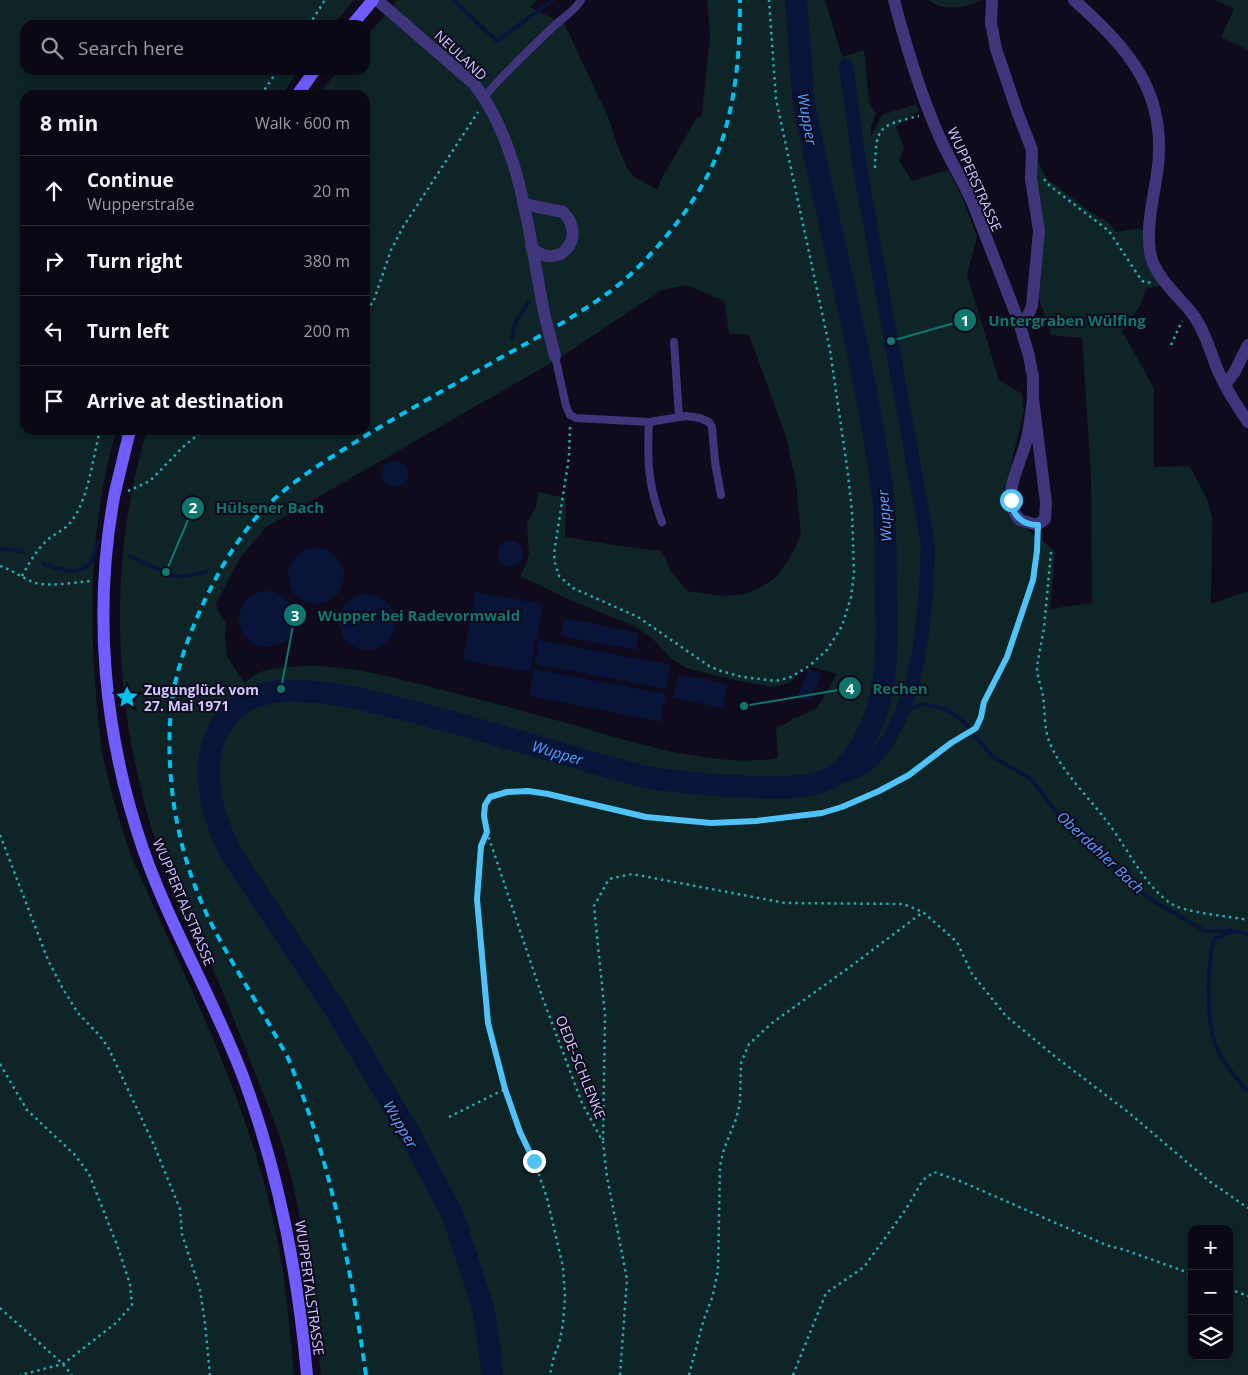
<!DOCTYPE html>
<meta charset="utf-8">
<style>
body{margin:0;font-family:"Open Sans",sans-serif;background:#191622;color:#f1f3f6}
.controls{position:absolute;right:15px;bottom:15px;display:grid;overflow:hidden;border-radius:10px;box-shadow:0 2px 8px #0003}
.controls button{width:45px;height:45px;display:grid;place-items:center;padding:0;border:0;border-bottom:1px solid #2b2934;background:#0b0815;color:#f1f3f6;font:25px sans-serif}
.stop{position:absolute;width:15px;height:15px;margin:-11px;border:4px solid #4fc3f7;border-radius:50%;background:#fff}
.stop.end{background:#4fc3f7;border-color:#fff;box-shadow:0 1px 5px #0008}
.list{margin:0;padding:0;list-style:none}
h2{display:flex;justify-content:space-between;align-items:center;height:65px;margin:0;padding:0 20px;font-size:21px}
h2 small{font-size:16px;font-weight:400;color:#9a9aa0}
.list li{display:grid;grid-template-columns:32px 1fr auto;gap:15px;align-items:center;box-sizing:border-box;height:70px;padding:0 20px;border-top:1px solid #2b2934}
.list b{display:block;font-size:19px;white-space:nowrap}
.list p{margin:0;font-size:16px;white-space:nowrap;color:#9a9aa0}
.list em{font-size:16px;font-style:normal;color:#9a9aa0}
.icon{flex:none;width:28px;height:28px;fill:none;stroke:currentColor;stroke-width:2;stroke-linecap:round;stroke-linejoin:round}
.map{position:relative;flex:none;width:1248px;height:1375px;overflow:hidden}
.search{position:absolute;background:#0b0815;box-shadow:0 2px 8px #0003;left:20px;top:20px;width:350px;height:55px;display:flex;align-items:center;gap:12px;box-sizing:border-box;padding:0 18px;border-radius:15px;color:#9a9aa0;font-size:19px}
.panel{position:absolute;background:#0b0815;box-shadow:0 2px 8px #0003;left:20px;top:90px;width:350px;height:345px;border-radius:15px}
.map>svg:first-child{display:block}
</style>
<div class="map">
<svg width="1248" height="1375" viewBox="0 0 1248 1375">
<rect width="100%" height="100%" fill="#0f0b1c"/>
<path fill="#0e2426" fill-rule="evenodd" d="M0,0H354L333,25H25V70H299L282,95H25V430H116C91,519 88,613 97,705C99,723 100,743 104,761C111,793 121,825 131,856C183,973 243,1089 272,1214C285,1267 289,1321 294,1375H0Z
M398,0H537L530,7L565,25L608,117L618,147L627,168L633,176L657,190L663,176L696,119L702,115L710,34L707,0H825L842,57L864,50L869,102L876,114L871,127V136L882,115L916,104L919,111L896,127L904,148L899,160L912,181L948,170L965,204L977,237L967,275L999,380L1022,394L1024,410L1008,477L1026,528L1055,551L1050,609L1092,603L1091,476L1082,338L1051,335L1047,320L1034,288L1032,150L1047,179L1091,212L1108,222L1116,232L1140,228L1149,237L1167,284L1146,289L1140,306L1122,331L1154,388V467L1190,466L1207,499L1212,517L1211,604L1248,591V1375H321C313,1298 305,1221 283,1147C275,1122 265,1097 255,1073C234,1018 211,963 187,909C180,892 171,877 163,860C152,835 145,807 139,780C112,667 113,542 147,430H365V95H318L338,70H365V38ZM686,285L724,301L729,332L730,334L749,335L786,436L796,483L801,535L789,559L776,577L763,586L745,594L723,596L687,591L670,570L662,551L613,545L565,537L566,498L538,492L536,507L527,523L529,553L527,562L520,576L579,604L634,626L653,639L672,659L686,668L734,680L772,687L790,683L806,665L837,674L817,708L796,718H792L791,721L776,728L778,758C716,769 627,741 567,723C522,711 476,698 431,687C384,675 338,662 289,667C280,668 268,669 260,672C254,675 249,679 244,683L227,656L225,640L226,623L215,605L240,558L266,527L558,359L662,290ZM1192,1229H1229V1356H1192Z
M929,0H981C968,8 941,12 929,0Z
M1215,0H1248V50L1221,37L1234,9Z"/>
<path fill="#081538" d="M382 474a13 13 0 1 1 26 0a13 13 0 1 1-26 0Z
M497 554a13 13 0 1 1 26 0a13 13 0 1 1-26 0Z
M288 576a28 28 0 1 1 56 0a28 28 0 1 1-56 0Z
M239 619a28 28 0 1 1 56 0a28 28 0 1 1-56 0Z
M475,592L543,604L530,672L463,660Z
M339 622a28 28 0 1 1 56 0a28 28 0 1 1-56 0Z
M564,618L639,633L636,650L561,636Z
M539,640L671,665L666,689L534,664Z
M534,669L666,694L661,722L529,696Z
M809,669L821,674L810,702L797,697Z
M678,675L727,684L723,708L673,698Z"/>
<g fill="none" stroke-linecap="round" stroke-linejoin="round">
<path stroke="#081538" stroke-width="4" d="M453,0L497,41L553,0
M512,338L515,323L529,302
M0,549L23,551
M129,556L176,577L187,576L206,572
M44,564C60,570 84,578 93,558C95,553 96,548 97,543L99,542
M235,697L240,703
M903,713C909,710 915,706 921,705C940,704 959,715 970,729
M974,735L993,757L1031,779L1060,817L1084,835L1119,873L1155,902L1205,931H1235L1248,934
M1232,932L1214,939C1207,968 1206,1015 1215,1044C1221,1060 1235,1076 1246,1090"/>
<path stroke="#081538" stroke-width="14" d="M830,778C840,777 850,775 859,770C872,764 880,752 888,740C922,685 926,608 928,545L860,168L846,65"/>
<path stroke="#081538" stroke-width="22" id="s1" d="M492,1375L490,1353L483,1307L453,1216L413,1140L338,1014L230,852C223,837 217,823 213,807C200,751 218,696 282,691C326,688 387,705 429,716C478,729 526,743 574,757C601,765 629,774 658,779C689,783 720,786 752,787C774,788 810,789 830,778C838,774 847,765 853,757C892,706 887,644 886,583C885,557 886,531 884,504C880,470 874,437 868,403C850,305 825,208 805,110C803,97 802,84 801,71C800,47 798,24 796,0"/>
<path stroke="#2ba9ae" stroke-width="2.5" stroke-dasharray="2.5 4" stroke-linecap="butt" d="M309,25L325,0
M261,95L278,70
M875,168C876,125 879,126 919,116
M1044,179L1050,186L1109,231L1142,281L1151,283
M365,309L373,303L391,250L403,227L478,112
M1171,345L1182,321
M570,427L569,457L554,553L555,563L559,576L573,588L638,617L709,666L721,671L742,677L776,681L791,677L809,666L827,650L842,626L851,597L854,573L852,512L848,474L830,350L776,99L769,0
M128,491L150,481L184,446L204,430
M1051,552L1044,628L1037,666C1037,677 1041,686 1043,696C1045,709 1044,725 1048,738C1058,768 1086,794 1105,819C1127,846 1141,882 1170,903C1184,913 1229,916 1248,920
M0,566C13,570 23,579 36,583C53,587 74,582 92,581
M22,576C29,563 36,551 46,541C55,533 66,530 73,519C89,496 93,457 100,430
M486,833L481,846L477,899L488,1023L505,1089L520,1133L538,1172L547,1198L563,1267L565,1297L563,1324L559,1344L554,1356L550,1375
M0,835L48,960L63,989L78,1013L99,1035L108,1047L154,1145L180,1209L182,1234L200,1290L205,1323L210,1375
M0,1064L27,1110L75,1155L89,1174L117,1245L130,1284L132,1305L116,1323L63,1364L20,1375
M449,1117L505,1089
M603,1140L605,1015L594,906L609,879L632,874L785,903L903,904L923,912L957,942L972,974L1006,1016L1057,1058L1128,1112L1209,1181L1248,1208
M1229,1289L1248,1296
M0,1308L63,1364L72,1375
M620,1375L627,1279L607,1177L603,1142L582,1103L543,999L487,832C485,818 483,809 490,797L507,792L528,791L548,794L646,817L711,823L756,821L822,813L862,799L909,775L951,743L976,728L981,717L983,701L1007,657L1033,580L1037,536
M689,1375L703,1322L713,1295L718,1270L720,1166L724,1149L736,1119L740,1103L741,1063L749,1044L772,1023L854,964L923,912
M793,1375L826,1293L864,1267L906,1209L923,1180L934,1172L960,1181L1106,1245L1125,1250L1192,1274"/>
<path stroke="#3e357b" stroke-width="8" d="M484,97C505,72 529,50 553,27C562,18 574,12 581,0
M674,342L679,416
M555,356L566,406L570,415L576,418L649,422L686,416L700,418L709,422L712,427L715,462L721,495
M649,422C647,460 648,486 662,522"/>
<path stroke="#3e357b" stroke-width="12" d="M377,0L474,84C523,147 529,240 545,317
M894,0C906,46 920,94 940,138C950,161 964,182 974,206L1019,322L1029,356L1033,377V399L1046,503L1045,519L1037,525L1020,520C999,498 1020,466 1026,442C1030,428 1031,413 1033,399
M992,0L991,23L996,49L1017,111L1032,150L1031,179L1039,231L1032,306L1026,320L1019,322
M1074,0C1130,50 1169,94 1157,174C1153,200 1145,231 1151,257C1157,278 1177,295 1191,312C1205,330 1210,352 1219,373C1227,391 1237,406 1248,422
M523,204L563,212C589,238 557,273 531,247
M1225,385L1234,373L1248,345"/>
<path stroke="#705cff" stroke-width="12" d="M352,25L373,0
M297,95L315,70
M130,430C125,451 120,471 115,492C92,611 104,738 144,852C172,931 216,1003 245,1082C280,1178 298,1274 307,1375"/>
<path stroke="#00c2f0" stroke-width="4" stroke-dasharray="8 6" stroke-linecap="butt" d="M366,1375C351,1268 330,1158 288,1058C283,1048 277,1039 272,1029C255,1000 237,971 221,942C181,871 164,790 171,708C175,672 188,637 203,604C218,572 237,539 261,512C289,482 327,460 362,438C407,410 454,385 500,358C537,338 573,318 608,293C648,264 698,203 716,157C736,107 740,52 740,0"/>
<path stroke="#3e357b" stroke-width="12" d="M545,317L555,356"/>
</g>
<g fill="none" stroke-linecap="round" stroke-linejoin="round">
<path stroke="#4fc3f7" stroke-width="6" d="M534,1161L520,1132L505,1089L488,1023L477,899L481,846L487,832L484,816L485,805L490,797L507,792L528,791L548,794L646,817L711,823L756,821L822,813L842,807L879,791L909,775L951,743L976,728L981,717L984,702L1007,657L1033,580L1037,551L1038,525C1022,525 1012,515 1011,500"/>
</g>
<defs>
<symbol id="sight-bare" viewBox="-9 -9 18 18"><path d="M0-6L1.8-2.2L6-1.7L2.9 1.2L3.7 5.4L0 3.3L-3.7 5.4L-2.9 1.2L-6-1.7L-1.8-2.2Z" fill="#00c2f0" stroke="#0f0b1c" stroke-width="2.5" paint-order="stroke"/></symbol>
</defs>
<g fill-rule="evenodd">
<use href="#sight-bare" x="111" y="681" width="32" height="32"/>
</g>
<g text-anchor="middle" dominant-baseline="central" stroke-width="4" stroke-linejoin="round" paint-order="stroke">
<g font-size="14" fill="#d1c5ff" stroke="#0f0b1c">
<text transform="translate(461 55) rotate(43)">NEULAND</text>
<text transform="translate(975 179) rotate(66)">WUPPERSTRASSE</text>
<text transform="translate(184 902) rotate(67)">WUPPERTALSTRASSE</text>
<text transform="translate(581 1067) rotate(68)">OEDE-SCHLENKE</text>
<text transform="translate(310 1288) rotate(82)">WUPPERTALSTRASSE</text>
</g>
<g font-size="14" font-weight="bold" fill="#d1c5ff" stroke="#0f0b1c" text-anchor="start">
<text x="144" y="689">Zugunglück vom<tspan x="144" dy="16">27. Mai 1971</tspan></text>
</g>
<g font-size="15" font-style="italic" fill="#539fff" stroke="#0f0b1c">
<text transform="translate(808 119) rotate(80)">Wupper</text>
<text transform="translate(884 516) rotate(-94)">Wupper</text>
<text stroke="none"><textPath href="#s1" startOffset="1080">Wupper</textPath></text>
<text transform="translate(1101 852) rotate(43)">Oberdahler Bach</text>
<text transform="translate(401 1124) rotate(60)">Wupper</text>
</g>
</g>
<path fill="none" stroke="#0f766e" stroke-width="2" d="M891 341L965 320M166 572L193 508M281 689L295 615M744 706L850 688"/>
<g fill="#0f766e" stroke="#0f0b1c" stroke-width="2">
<circle cx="891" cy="341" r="5"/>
<circle cx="166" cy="572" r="5"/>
<circle cx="281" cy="689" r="5"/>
<circle cx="744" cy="706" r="5"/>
<circle cx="965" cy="320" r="12"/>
<circle cx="193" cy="508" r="12"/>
<circle cx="295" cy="615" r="12"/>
<circle cx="850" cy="688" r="12"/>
</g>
<g font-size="15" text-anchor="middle" font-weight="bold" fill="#fff">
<text x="965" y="326">1</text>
<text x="193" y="513">2</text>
<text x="295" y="621">3</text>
<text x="850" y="694">4</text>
</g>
<g font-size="15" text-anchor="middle" font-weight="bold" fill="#0f766e" stroke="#0f0b1c" stroke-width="4" stroke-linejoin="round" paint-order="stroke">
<text x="1067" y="326">Untergraben Wülfing</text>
<text x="270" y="513">Hülsener Bach</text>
<text x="419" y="621">Wupper bei Radevormwald</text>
<text x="900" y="694">Rechen</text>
</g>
</svg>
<div class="controls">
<button>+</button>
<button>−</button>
<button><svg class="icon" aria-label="layers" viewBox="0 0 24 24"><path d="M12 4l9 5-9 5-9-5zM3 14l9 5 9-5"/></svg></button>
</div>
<div class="stop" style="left:1011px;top:500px"></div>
<div class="stop end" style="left:534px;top:1161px"></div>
<div class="search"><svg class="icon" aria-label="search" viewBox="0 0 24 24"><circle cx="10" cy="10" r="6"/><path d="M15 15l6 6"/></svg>Search here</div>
<section class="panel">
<h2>8 min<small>Walk · 600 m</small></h2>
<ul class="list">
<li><svg class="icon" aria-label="ahead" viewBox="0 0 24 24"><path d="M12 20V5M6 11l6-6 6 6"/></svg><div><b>Continue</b><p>Wupperstraße</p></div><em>20 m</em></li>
<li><svg class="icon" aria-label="right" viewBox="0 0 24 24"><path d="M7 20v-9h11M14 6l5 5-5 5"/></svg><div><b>Turn right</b></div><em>380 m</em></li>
<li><svg class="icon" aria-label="left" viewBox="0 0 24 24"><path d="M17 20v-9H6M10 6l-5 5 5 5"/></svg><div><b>Turn left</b></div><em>200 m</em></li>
<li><svg class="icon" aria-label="arrive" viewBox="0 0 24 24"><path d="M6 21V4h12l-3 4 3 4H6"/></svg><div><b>Arrive at destination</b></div></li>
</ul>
</section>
</div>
